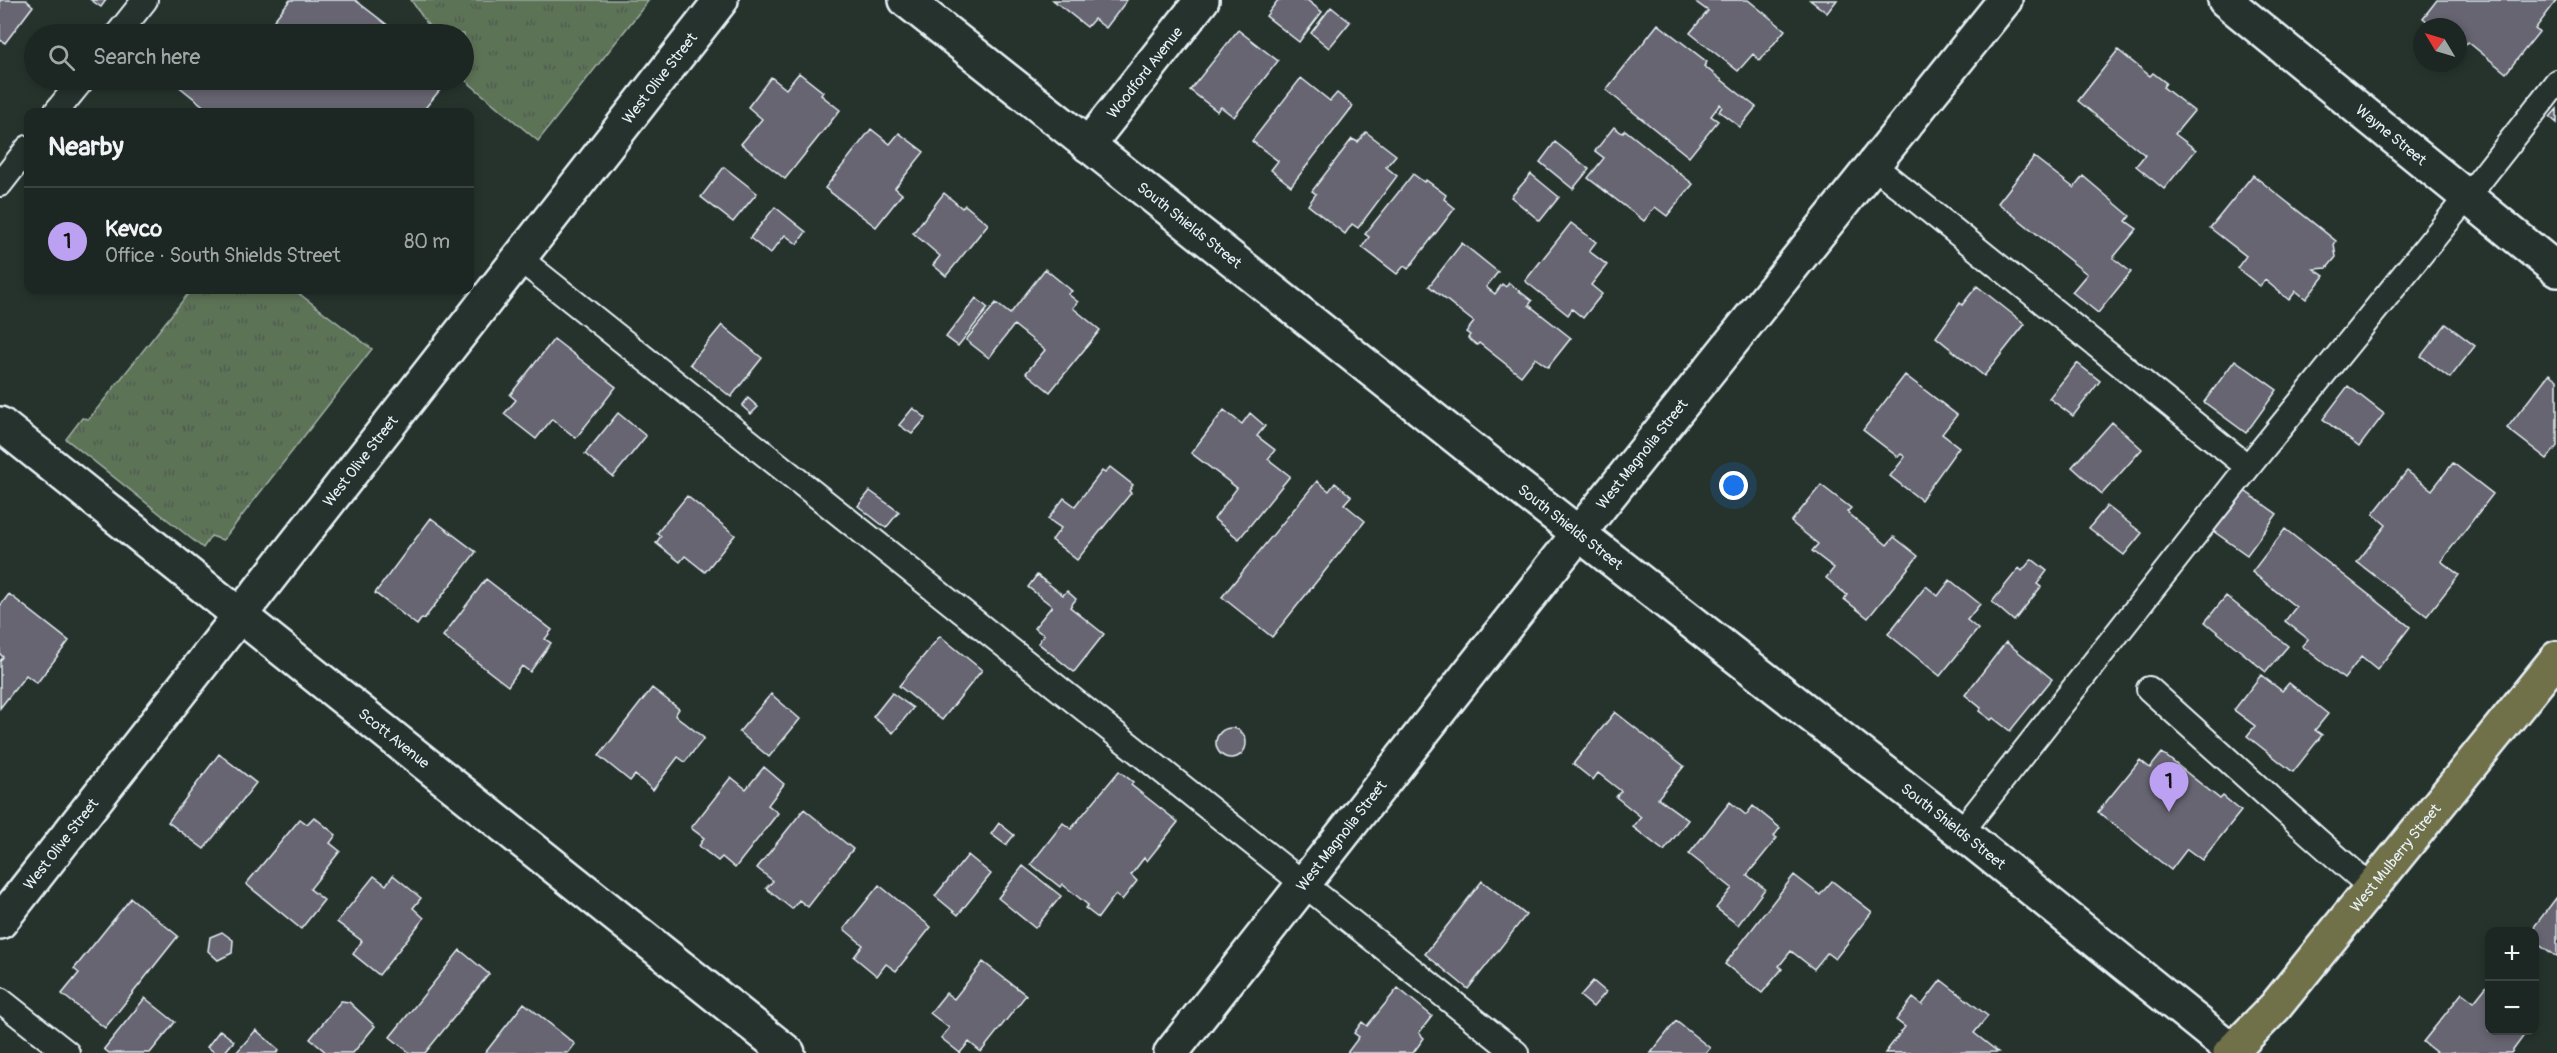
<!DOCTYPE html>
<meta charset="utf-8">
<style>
body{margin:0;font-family:Pangolin,sans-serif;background:#29322f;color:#f1f3f6}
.controls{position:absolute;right:18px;bottom:18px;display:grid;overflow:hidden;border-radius:12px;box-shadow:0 3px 9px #0003}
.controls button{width:54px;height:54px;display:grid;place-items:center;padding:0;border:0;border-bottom:2px solid #3a4340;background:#1c2622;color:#f1f3f6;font:30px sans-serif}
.compass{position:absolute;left:2413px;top:18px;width:54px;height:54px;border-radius:50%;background:#1c2622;box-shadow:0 3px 9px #0003;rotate:308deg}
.you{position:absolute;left:1734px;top:486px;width:21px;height:21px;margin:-15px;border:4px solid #fff;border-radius:50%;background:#1a73e8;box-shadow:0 0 0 9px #1a73e833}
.badge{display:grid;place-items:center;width:39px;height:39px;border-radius:50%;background:#bca0f2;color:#111;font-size:20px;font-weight:700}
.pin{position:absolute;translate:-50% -50px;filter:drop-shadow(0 2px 3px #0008)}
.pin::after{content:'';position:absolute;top:32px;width:21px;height:18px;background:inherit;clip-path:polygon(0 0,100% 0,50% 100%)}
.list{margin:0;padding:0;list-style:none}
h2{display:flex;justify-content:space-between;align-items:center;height:78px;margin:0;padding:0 24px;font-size:26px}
h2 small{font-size:20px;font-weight:400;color:#a0a5a5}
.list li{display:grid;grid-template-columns:39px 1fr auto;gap:18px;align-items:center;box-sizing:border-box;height:108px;padding:0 24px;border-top:2px solid #3a4340}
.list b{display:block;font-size:22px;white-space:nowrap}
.list p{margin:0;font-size:20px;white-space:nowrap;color:#a0a5a5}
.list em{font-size:20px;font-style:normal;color:#a0a5a5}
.icon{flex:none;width:33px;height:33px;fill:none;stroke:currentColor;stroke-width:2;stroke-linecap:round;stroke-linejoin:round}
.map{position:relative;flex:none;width:2557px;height:1053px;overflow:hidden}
.search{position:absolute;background:#1c2622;box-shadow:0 3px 9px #0003;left:24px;top:24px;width:450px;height:66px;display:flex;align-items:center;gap:15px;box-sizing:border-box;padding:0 21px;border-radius:33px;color:#a0a5a5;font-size:22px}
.panel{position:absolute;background:#1c2622;box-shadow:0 3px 9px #0003;left:24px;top:108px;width:450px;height:186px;border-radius:12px}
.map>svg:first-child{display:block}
</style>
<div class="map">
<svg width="2557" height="1053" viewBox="0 0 2557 1053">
<defs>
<pattern id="grass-tufts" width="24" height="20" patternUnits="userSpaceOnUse" patternTransform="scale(1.5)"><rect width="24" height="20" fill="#5d7357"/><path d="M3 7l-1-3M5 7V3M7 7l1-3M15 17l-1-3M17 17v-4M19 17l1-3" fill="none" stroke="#505b50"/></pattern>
</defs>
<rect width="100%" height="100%" fill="#26332d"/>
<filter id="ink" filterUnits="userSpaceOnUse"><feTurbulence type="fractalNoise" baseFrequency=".0167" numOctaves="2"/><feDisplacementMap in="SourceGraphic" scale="12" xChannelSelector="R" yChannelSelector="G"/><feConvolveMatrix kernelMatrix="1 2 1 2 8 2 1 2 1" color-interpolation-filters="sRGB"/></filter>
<g filter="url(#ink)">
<path fill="url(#grass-tufts)" stroke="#a2b2a8" stroke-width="1.5" d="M411,0H649L538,141L465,80L464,34H434Z
M191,290H298L297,292L372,349L223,540L211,536L203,548L66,439L82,418L89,419Z"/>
<path fill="#666571" stroke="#e8f1f8" stroke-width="1.5" d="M0,0H26L33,6L5,43L0,40Z
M91,0H106L101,7Z
M290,0H355L399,34H263Z
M1053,0H1127L1106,28L1094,19L1087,27Z
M1278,0H1307L1322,12L1299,42L1266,16Z
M1693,0H1748L1785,30L1760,61L1753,54L1738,71L1690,33L1708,11Z
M1810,0H1837L1827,13Z
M2437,0H2557L2535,29L2539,32L2506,73L2468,42L2462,49L2458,46V27H2434L2423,18Z
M1331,7L1350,22L1329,48L1311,33Z
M1658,24L1707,62L1704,66L1756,107L1740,127L1719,111L1722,107L1720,104L1711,116L1718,121L1689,157L1606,90Z
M1238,30L1278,61L1234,117L1221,107L1217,111L1190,90Z
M2118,50L2150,76L2153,73L2166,83L2163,87L2194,111L2175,134L2196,150L2164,189L2136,166L2145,155L2078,101Z
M799,73L823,92L821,95L840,110L785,179L741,144L762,119L748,107L771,77L786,89Z
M1301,78L1330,101L1337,93L1353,106L1291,186L1271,170L1278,161L1252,141Z
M171,80H448L422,112H204L207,109Z
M2557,109V123L2550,117Z
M1614,127L1622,133L1625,130L1693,184L1667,216L1655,207L1644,221L1588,178L1604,158L1595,151Z
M871,129L890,144L899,133L924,152L895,188L902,194L876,227L825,188Z
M1366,132L1396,155L1386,167L1397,176L1358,228L1352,224L1345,234L1308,205L1316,194L1312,191L1352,139L1358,142Z
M1555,142L1589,169L1573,189L1540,162Z
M2034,157L2074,188L2083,176L2130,216L2126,221L2137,229L2113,258L2131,272L2098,313L2072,292L2087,274L1998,203Z
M724,167L757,193L733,222L701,197Z
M1413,174L1424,182L1426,180L1446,195L1444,199L1455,208L1408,269L1404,266L1397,274L1362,247L1369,237L1365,234Z
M1531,174L1559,197L1540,221L1511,197Z
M2253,175L2336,241L2334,245L2336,257L2327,268L2314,269L2324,276L2306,299L2296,291L2289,300L2265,280L2260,286L2237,268L2246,256L2210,228Z
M944,193L962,208L965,205L988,224L946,276L933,265L940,256L913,233Z
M775,207L806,232L797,244L785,235L770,254L750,238Z
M1571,223L1596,242L1589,251L1607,265L1591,285L1602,294L1583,318L1572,309L1568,315L1525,281Z
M1462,243L1498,272L1486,287L1495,294L1502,284L1506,287L1509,283L1532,301L1529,305L1571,338L1548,367L1535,358L1521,376L1479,343L1477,345L1468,338L1470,335L1466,332L1474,322L1429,286Z
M1045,269L1072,291L1068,294L1078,302L1073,308L1100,330L1050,392L1026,373L1045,350L1014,325L989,358L966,340L996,303L1010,314Z
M1977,286L2025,324L1984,376L1936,337L1960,303L1962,305Z
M976,298L988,308L958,346L946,337Z
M2446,324L2475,346L2450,378L2421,356Z
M722,325L762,358L731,397L690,364Z
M554,339L616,387L576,438L552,419L536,439L504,414L516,400L510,395Z
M2235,360L2277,390L2246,433L2204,402Z
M2077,363L2100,381L2073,416L2049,398Z
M2549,374L2557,380V446L2547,459L2507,428Z
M1905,375L1957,415L1942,434L1959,447L1921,500L1890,476L1905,457L1901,454L1898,457L1863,430Z
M2348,386L2384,414L2359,447L2323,419Z
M748,398L758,407L751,414L742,406Z
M913,408L926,418L912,434L899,425Z
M1224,410L1242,424L1250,413L1265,426L1257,436L1275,450L1268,459L1290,476L1239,539L1214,519L1237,488L1191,453Z
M618,413L646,436L613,477L585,454Z
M2112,422L2142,449L2102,494L2072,467Z
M2453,463L2493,494L2441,561L2459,575L2427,616L2357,562L2386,525L2373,514L2407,471L2432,490Z
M1110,467L1133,485L1129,491L1131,493L1077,560L1052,540L1061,528L1048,519L1064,498L1075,506L1102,471L1105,473Z
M1317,481L1329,491L1335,483L1351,496L1344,504L1365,521L1272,637L1222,597Z
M1821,485L1851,508L1847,512L1887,545L1894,537L1918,556L1868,618L1844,599L1847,595L1826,578L1834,568L1812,551L1818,544L1791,522Z
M2239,487L2277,514L2247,555L2209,528Z
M870,491L899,512L886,528L858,506Z
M687,496L735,535L705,572L685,556L680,562L656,543L661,536L657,533Z
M2107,506L2142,533L2124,555L2089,528Z
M431,518L476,552L424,619L422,618L417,625L375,593Z
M2285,529L2410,627L2377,670L2361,657L2344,679L2302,646L2308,639L2285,621L2296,607L2252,572Z
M2032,559L2047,571L2037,584L2041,587L2014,621L1992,602L2019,568L2022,571Z
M1037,575L1063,595L1067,591L1076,599L1070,607L1104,634L1074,672L1038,643L1044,635L1034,628L1052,606L1028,587Z
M486,579L552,630L545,639L551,643L530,672L522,666L508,686L443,636Z
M1950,580L1980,604L1967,620L1978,629L1940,676L1888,634L1926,586L1938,596Z
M9,594L69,641L37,683L26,675L0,708V661L3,657L0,654V606Z
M2226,596L2288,646L2266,672L2205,622Z
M940,636L982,670L942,720L899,686Z
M2006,642L2052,679L2010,731L1993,718L1991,720L1979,711L1981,708L1965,695Z
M2261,675L2282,691L2289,683L2328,714L2315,730L2322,735L2293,772L2247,736L2255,726L2234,710Z
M652,688L679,709L675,715L704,738L685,762L678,757L653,790L635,775L630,781L599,756Z
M892,693L913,708L893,733L873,717Z
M771,694L800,719L769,757L739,732Z
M1615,712L1684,766L1658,798L1688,820L1664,851L1633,827L1641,817L1616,797L1621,791L1598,773L1593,780L1573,764Z
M1216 743a15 15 0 1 1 30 0a15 15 0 1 1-30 0Z
M2162,753L2220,799L2223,796L2241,811L2202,860L2187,849L2171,870L2098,812L2140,760L2150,768Z
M219,754L256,783L204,849L168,822Z
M764,767L784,784L768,805L778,813L735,868L722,857L718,861L699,846L704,838L691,828L731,777L746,789Z
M1119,771L1133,782L1131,785L1178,822L1147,861L1144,858L1131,875L1137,881L1122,900L1115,895L1098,918L1085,908L1088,905L1062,884L1060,887L1031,864L1063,823L1071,829Z
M1730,802L1746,815L1753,806L1780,828L1774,836L1777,838L1747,875L1765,889L1738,925L1716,908L1732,888L1689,854Z
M804,809L853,849L808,907L799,900L792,909L766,888L773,881L757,868Z
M314,817L336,835L330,843L340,851L310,889L324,900L301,929L246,884L300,819L307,824Z
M999,823L1014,835L1006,845L991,834Z
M968,855L991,874L958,915L935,896Z
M1023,866L1061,896L1035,928L998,898Z
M393,875L421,898L413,908L424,918L379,975L353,954L362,941L337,922L374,876L386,885Z
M1794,875L1820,895L1832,881L1872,912L1835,959L1827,953L1814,969L1791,951L1779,966L1782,969L1762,993L1725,964Z
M1482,881L1526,915L1468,989L1425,954Z
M879,885L931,927L896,971L886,964L877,976L854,957L863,945L844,929Z
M2557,897V957L2534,940V932H2530Z
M131,898L178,936L105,1028L62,994L79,973L74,969Z
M222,932L233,940L232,953L218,960L208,951L210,937Z
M460,950L489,974L425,1053H410L390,1037Z
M983,962L1026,995L981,1052L969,1042L960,1053L941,1038L949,1028L930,1013L946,993L954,999Z
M1941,980L1988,1016L1974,1033L1998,1052L1885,1053L1905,1027L1896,1020L1913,998L1922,1005Z
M1593,981L1606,992L1593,1007L1580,996Z
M2490,982V1030H2528L2511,1053H2437L2423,1042L2462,993L2474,1002Z
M1398,988L1432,1016L1419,1033L1424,1038L1413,1053H1347L1359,1037L1354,1033L1362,1022L1367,1026Z
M145,998L175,1022L150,1053H109L104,1049Z
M341,1001L349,1002L375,1026L353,1053H327L310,1039Z
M524,1003L575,1044L568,1053H485Z
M1676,1021L1710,1048L1706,1053H1651Z
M220,1030L234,1041L224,1053H216L207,1047Z
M256,1030L279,1050L277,1053H236Z"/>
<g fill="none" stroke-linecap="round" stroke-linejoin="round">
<defs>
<path id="service" d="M118,34L145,0
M56,112L82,80
M1874,166L2248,467
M0,184L28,148
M520,259L1516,1053
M2149,689C2223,755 2296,823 2371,887
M1961,832L2248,467L2467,197L2557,82
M0,1000L67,1053"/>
<g id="minor">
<path id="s1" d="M2225,0L2557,270"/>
<path id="s2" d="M1088,145L1202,0"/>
<path id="s3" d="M0,424L788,1053"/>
<path id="s4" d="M0,922L721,0"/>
<path id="s5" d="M1171,1053L1579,533L2005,0"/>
</g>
<g id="secondary">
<path id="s6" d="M906,0L1519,487L1961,832L2233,1051"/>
</g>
<g id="primary">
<path id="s7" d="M2230,1053L2275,1007L2557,658"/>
</g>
</defs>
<use href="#service" stroke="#e8f1f8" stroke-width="28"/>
<use href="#minor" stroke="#e8f1f8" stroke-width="38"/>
<use href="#secondary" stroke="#e8f1f8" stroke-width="38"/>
<use href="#primary" stroke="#e8f1f8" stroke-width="38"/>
<use href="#service" stroke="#26332d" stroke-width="24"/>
<use href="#minor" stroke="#26332d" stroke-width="33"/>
<use href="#secondary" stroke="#26332d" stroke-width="33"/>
<use href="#primary" stroke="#70704a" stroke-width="33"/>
</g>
</g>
<g text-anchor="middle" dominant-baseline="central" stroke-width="4.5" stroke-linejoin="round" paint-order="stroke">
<g font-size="15" fill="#e8f1f8" stroke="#26332d">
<text stroke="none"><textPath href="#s2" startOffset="92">Woodford Avenue</textPath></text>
<text stroke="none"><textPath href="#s4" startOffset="1071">West Olive Street</textPath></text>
<text stroke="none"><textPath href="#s1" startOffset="214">Wayne Street</textPath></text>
<text stroke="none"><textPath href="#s6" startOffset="362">South Shields Street</textPath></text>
<text stroke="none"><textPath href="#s5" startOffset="762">West Magnolia Street</textPath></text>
<text stroke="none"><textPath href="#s4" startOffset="585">West Olive Street</textPath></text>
<text stroke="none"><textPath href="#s6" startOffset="848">South Shields Street</textPath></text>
<text stroke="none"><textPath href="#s3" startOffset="504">Scott Avenue</textPath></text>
<text stroke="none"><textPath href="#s6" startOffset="1334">South Shields Street</textPath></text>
<text stroke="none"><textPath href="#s5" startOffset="276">West Magnolia Street</textPath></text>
<text stroke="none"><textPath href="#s4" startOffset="99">West Olive Street</textPath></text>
<text stroke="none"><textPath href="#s7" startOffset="256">West Mulberry Street</textPath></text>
</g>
</g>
</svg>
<div class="controls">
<button>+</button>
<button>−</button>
</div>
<svg class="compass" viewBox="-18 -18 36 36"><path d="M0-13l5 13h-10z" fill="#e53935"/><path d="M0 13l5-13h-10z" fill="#a0a5a5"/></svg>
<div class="you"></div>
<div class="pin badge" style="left:2169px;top:812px">1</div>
<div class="search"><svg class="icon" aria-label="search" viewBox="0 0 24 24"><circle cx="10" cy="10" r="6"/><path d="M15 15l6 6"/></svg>Search here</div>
<section class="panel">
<h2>Nearby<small></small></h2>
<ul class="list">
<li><span class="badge">1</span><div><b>Kevco</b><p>Office · South Shields Street</p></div><em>80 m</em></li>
</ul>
</section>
</div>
